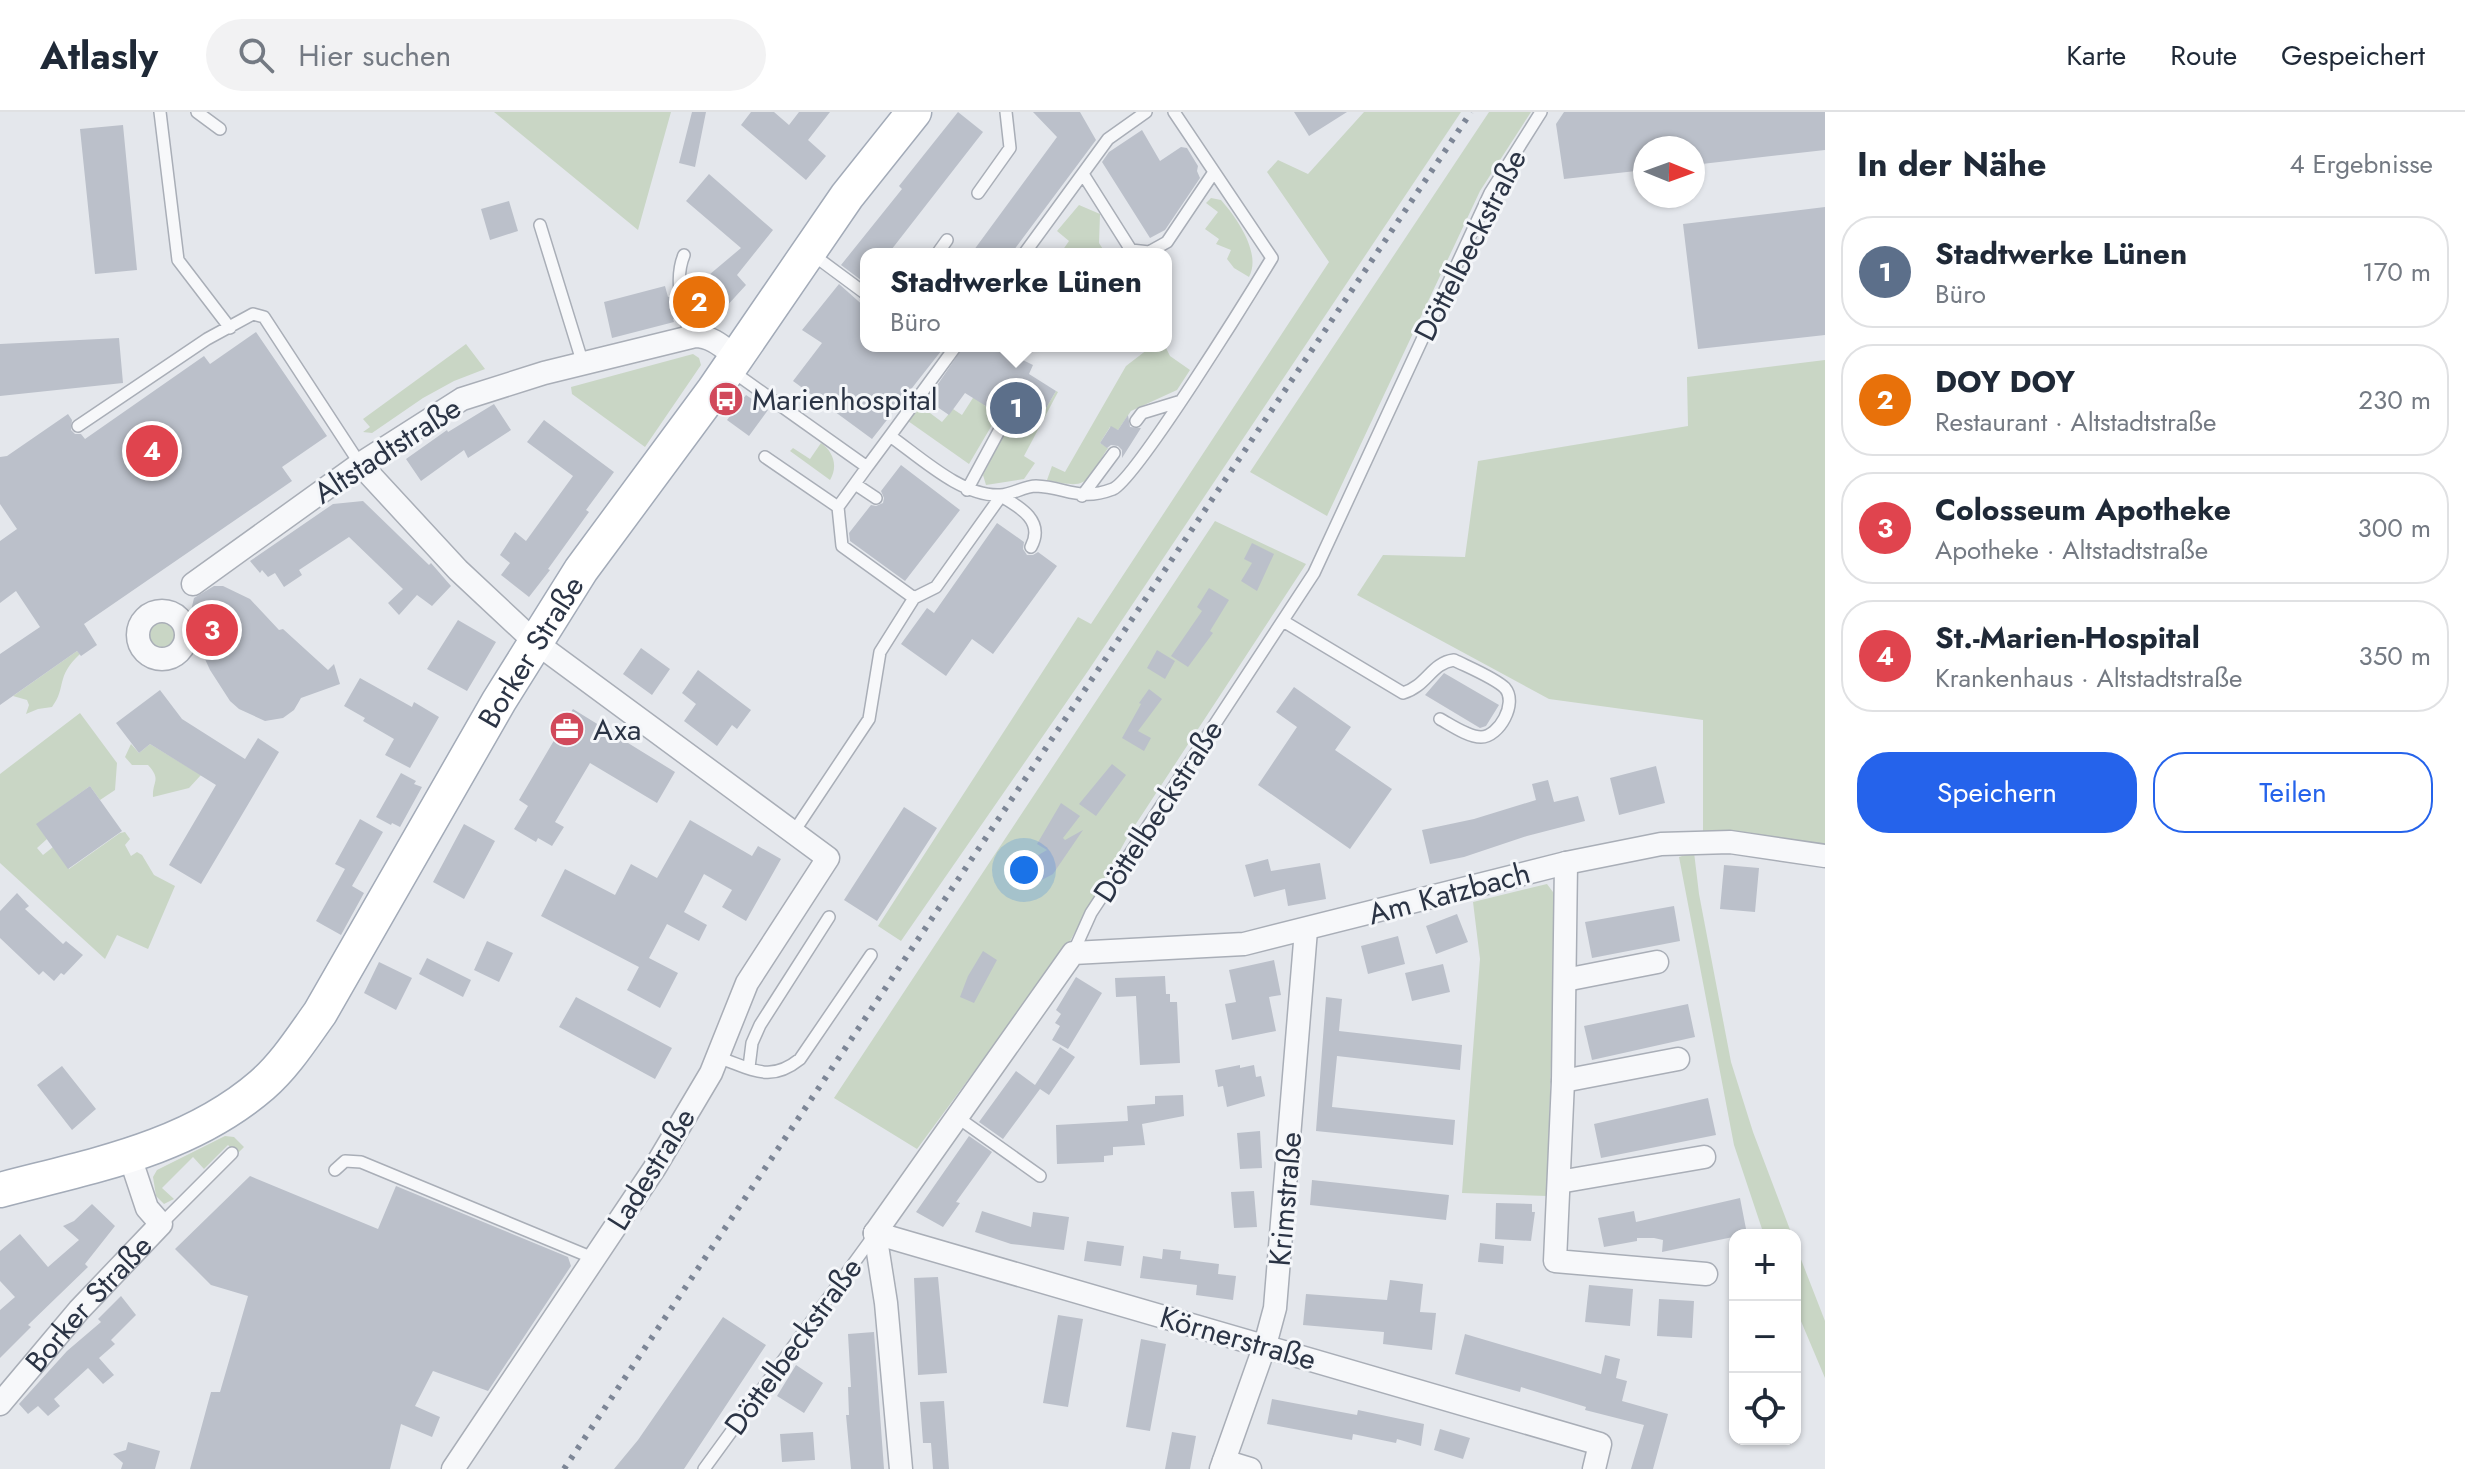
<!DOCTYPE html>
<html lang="de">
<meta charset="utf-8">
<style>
body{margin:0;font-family:Jost,sans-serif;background:#f2f2f3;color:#1f2937}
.controls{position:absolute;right:24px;bottom:24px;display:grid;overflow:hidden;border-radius:16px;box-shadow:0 2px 6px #0004}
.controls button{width:72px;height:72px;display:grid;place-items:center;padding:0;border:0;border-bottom:2px solid #e0e1e3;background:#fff;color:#1f2937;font:40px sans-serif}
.compass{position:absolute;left:1633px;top:24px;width:72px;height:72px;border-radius:50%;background:#fff;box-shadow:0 2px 6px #0004;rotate:91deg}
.you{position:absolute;left:1024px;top:758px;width:28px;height:28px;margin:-20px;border:6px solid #fff;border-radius:50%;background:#1a73e8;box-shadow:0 0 0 12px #1a73e833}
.badge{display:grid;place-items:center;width:52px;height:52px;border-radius:50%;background:#2563eb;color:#fff;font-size:26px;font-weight:700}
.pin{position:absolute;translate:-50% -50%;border:4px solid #fff;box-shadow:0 2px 8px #0006}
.popup{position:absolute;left:860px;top:136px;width:312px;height:104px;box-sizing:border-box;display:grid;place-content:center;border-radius:16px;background:#fff;filter:drop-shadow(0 2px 6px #0005);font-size:26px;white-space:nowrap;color:#747a83}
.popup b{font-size:30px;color:#1f2937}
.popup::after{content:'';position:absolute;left:50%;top:100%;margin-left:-16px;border:16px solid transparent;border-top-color:#fff}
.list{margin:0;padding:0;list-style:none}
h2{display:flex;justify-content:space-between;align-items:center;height:104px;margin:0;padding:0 32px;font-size:34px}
h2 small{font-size:26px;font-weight:400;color:#747a83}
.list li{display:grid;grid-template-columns:52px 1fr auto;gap:24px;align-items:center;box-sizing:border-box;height:112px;margin:0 16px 16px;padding:0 16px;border:2px solid #e0e1e3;border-radius:32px}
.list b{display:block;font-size:30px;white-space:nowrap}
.list p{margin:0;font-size:26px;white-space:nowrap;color:#747a83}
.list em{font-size:26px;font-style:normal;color:#747a83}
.actions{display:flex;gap:16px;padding:24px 32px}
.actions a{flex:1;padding:18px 0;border:2px solid #2563eb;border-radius:32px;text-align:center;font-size:28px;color:#2563eb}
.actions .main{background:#2563eb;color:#fff}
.icon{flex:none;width:44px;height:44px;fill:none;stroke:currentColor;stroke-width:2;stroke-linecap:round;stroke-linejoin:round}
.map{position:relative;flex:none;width:1825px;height:1357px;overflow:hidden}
header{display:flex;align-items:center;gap:48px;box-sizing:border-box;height:112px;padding:0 40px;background:#fff;border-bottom:2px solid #e0e1e3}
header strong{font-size:38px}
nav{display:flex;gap:44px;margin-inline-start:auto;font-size:28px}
.search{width:560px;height:72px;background:#f2f2f3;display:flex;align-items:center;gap:20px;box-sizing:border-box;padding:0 28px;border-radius:44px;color:#747a83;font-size:30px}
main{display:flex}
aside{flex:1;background:#fff}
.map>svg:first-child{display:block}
</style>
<header>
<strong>Atlasly</strong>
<div class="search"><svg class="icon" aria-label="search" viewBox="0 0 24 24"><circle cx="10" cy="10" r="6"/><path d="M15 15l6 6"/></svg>Hier suchen</div>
<nav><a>Karte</a><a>Route</a><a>Gespeichert</a></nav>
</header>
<main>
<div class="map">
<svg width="1825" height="1357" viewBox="0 0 1825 1357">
<rect width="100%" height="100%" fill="#e4e7ec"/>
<path fill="#c9d6c5" d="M494,0H671L638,118Z
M1364,0H1461L1088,559L901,829L878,814L1078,505L1091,512L1329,150L1267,60L1278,48L1308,62Z
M1489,0H1531L1480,79L1327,404L1250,360Z
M1211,86L1221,88C1236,105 1262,141 1249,165L1234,156L1227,147L1231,138L1216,132L1219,127L1205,117L1218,100L1206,91Z
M1079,93L1100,102L1099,131L1106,142H1060L1069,129L1057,119Z
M466,232L485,257L454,269L423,286L372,321L363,320L370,315L363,307Z
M1152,234H1165L1170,244L1190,258L1177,278L1131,299L1118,318L1110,315L1100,331L1108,336C1085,371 1090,378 1047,368L1052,354L1065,360L1126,254Z
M693,242L699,246L701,253L645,335L572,282L571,275Z
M1825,248V732L1703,724V608L1549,587L1357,483L1383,443L1465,445L1478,349L1688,314L1687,265Z
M989,261L1000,267L984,293L1031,322L1056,279L1058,280L1024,344L1035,351L1024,367L986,373L983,363L1005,320L992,313L969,352L908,309L918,292L942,310L953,297L962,303Z
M821,331C834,340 838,355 830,368L790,339L793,336L810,347Z
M1215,409L1306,452L1128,724L1069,831L917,1037L834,986Z
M148 525a15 15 0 1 1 30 0a15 15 0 1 1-30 0Z
M77,539L80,542C55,565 67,575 52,595L38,597L26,602L29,593L27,588L13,584Z
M80,601L117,651L115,678L100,688L90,674L37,712L47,727L37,736L43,743L53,735L69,757L120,721L125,720L130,727L125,733L131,744L137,740L142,743L154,763L175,774L148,837L117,823L105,847L0,751V662Z
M131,632L139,641L150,632L201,663L189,676L153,685C152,669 162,668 148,653H132L125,645Z
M1694,740L1699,782L1731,950L1753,1020L1792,1123H1764L1734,1033L1679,745Z
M1547,772L1556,784L1547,1084L1462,1081L1480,847L1473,790Z
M225,1024L234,1025L244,1035L237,1042L228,1033L204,1057L193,1045L162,1076L174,1087L164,1092L156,1084L153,1065L157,1058Z
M1795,1132L1825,1209V1266L1795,1195Z"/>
<path fill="#bbc0ca" d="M692,0H706L695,55L679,51Z
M751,0H774L789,13L799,0H830L808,28L826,44L806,68L741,13Z
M958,0L983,20L888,142H866L865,171L841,153L902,77L899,74Z
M1033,0H1080L1096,28L1011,142H971L1057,25Z
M1294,0H1347L1309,24Z
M1564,0H1825V38L1693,53V36H1645V58L1564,67L1556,12Z
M123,13L137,158L95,162L80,17Z
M1142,18L1160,49L1181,35L1187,36L1198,54L1197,59L1200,66L1165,118L1150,126L1102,50L1109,40Z
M709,62L773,118L737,163L746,173L724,197L720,191L693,200L689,180L708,175L703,168L741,136L686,89Z
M509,89L518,119L490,128L481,97Z
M1825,95V223L1698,237L1683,112Z
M839,172L866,196V234H945L872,327L793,269L822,231L802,218Z
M665,174L668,185L672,184L676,206L673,207L674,210L612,226L604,190Z
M256,220L327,324L282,355L292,369L84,512L97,533L81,544L77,539L0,593V542L40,515L16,479L0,491V429L17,417L0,392V345L7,344L68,302L72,308L71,318L75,322H81L85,327L204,244L210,252Z
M119,226L123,271L0,284V232Z
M964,234H994L1033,253L1029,262L1056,279L1031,322L965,281L949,303L927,288Z
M746,283L768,298L749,324L727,308Z
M494,292L511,318L468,346L464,338L421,369L406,347L447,318L448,320Z
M1128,303L1130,315L1141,316L1122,346V338L1118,334L1111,333L1107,336L1100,331L1111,314L1118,318Z
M544,308L614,360L586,398L589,400L548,457L550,458L529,485L501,463L510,451L500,443L515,420L526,429L573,364L527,330Z
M901,353L960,398L905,469L850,429L849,421L871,393L876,394L883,391L884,386L881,379Z
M363,389L429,453L431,451L451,474L432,494L417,483L399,503L388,491L403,477L349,425L299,458L302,463L284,475L275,461L268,465L262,458L260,461L250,449L333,392Z
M997,411L1024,430L1023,437L1027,443H1033L1038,440L1057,454L993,542L972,527L946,564L901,532L927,496L934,501Z
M1252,431L1274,442L1257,479L1241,469L1252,451L1244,447Z
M214,474H223L250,487L279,518L283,517L328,558L334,552L340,572L301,586L294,598L283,606L265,609L239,597L230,589L210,558L194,523L190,503L194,486Z
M1209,476L1229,488L1210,519L1213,521L1188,555L1171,544L1202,499L1197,495Z
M458,508L496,530L467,579L427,557Z
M641,536L670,557L652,583L623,562Z
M1157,538L1175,549L1165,567L1147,556Z
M698,558L751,598L737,617L732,613L717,634L684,609L696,592L682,581Z
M1444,561L1499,593L1486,614L1480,616L1425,583Z
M360,566L412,595L414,590L439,605L410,656L385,643L394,627L363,609L365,606L344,594Z
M1294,575L1351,615L1335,638L1392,677L1350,737L1258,673L1297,615L1276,600Z
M1149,577L1162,587L1138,619L1151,626L1144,639L1122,626L1141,592L1139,591Z
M160,578L182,607L245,647L258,626L279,640L201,772L169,753L216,673L150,632L139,641L116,611Z
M573,597L675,660L657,691L590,651L555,710L564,715L552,734L538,726L536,730L514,717L528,694L519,688L556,625L551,623L562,606L566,608Z
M1112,652L1126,663L1096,704L1079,692Z
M1656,654L1665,691L1619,703L1610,666Z
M401,661L416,669L414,672L422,675L400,715L392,711L391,713L376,705Z
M1548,668L1554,690L1578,684L1585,709L1527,724L1464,745L1430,752L1422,718L1474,707L1536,688L1532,672Z
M90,674L122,719L68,757L36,712Z
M1061,691L1080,704L1063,726L1065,728L1083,718L1053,762L1040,769L1028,749L1047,738L1037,732Z
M904,695L937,716L877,809L844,788Z
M360,707L383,720L352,774L364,781L341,823L316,809L345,757L335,752Z
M690,708L752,744L758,734L781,747L746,809L722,795L732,778L704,762L684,800L707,813L699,829L667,812L649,846L678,861L660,896L627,878L639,855L541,804L565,757L615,783L631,752L657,766Z
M464,712L495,729L464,787L433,770Z
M1268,747L1271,759L1320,751L1326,787L1288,794L1285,777L1254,785L1245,753Z
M1724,753L1759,756L1755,800L1720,797Z
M17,781L29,794L25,797L63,832L66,829L83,843L64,863L61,861L54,869L43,859L39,863L0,826V799Z
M1674,794L1680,829L1592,846L1585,810Z
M1457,802L1468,830L1436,842L1426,814Z
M1398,824L1405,852L1368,862L1361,834Z
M487,829L513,841L499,870L474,858Z
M983,839L997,848L974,891L960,885L968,864Z
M427,846L471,868L463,885L419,862Z
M1274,848L1281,883L1269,885L1276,919L1232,928L1225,892L1236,890L1229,858Z
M379,850L412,866L396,898L364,881Z
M1443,852L1450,880L1412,889L1405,861Z
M1165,864L1166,882H1170V890H1177L1180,951L1140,953L1136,884L1116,885L1115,866Z
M1076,865L1102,881L1068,937L1052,928L1060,914L1055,911L1061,902L1056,898Z
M576,885L672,936L655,967L559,915Z
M1326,885L1342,887L1339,919L1462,933L1460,958L1337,944L1332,995L1455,1008L1453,1033L1316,1019Z
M1688,892L1695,925L1592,948L1584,914Z
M1060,935L1075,945L1049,983L1040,977L1003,1027L979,1010L1016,959L1035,973Z
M1240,953V956L1254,953L1256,965L1261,964L1265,984L1227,995L1223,974L1218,975L1215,958Z
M62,954L96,997L72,1018L37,973Z
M1183,983L1184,1004L1142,1012L1145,1033L1113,1035V1043L1104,1044V1050L1057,1052L1056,1013L1128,1009L1127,994L1155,992V984Z
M1708,986L1716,1023L1601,1046L1594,1012Z
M1260,1019L1262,1056L1240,1057L1237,1021Z
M969,1024L992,1040L956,1090L960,1091L943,1115L916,1100Z
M250,1064L378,1117L396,1074L568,1145L571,1154L488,1279L433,1259L415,1294L440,1305L432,1325L401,1312L390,1357H190L211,1280H220L248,1184L211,1173L175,1137Z
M1312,1068L1449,1083L1446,1108L1310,1093Z
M1254,1079L1257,1115L1234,1116L1231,1080Z
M1740,1086L1747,1122L1662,1140L1663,1128L1654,1126H1637V1129L1604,1135L1598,1106L1634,1099L1636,1110Z
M1496,1091L1532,1092V1100H1535L1531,1129L1495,1127Z
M92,1092L115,1114L85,1152L88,1155L28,1213L31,1215L0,1246V1198L15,1185L0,1169V1139L20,1122L48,1155L79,1128L63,1114L74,1109Z
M982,1099L1031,1115L1033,1100L1069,1105L1064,1138L1011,1132L975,1120Z
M1087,1129L1124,1134L1121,1154L1084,1149Z
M1480,1131L1504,1134L1503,1152L1478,1150Z
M1163,1137L1181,1139L1180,1147L1219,1152L1218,1162L1236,1164L1233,1188L1196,1183L1197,1173L1140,1166L1143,1144L1162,1147Z
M938,1165L947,1261L918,1263L914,1166Z
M1390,1168L1423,1172L1420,1200L1436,1201L1432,1238L1383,1232L1384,1220L1303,1213L1306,1182L1387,1188Z
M1589,1173L1633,1177L1630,1214L1585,1210Z
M121,1184L136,1203L111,1228L115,1232L99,1246L114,1263L103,1272L88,1256L54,1287L60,1294L48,1304L38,1294L28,1302L19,1292L67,1239L101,1210L98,1207Z
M1659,1187L1694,1189L1692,1226L1657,1224Z
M1058,1203L1083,1207L1068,1295L1043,1291Z
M723,1205L766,1233L684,1357H614L638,1328Z
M874,1220L884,1357H851L846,1303H849L848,1275H851L848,1222Z
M1465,1222L1601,1262L1605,1243L1620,1247L1616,1266L1627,1269L1622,1289L1668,1302L1653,1357H1631L1644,1313L1585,1298L1586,1295L1521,1275L1520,1280L1455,1262Z
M1141,1227L1166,1232L1150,1319L1126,1315Z
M796,1253L823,1271L804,1301L777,1284Z
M1272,1287L1357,1303L1358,1298L1424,1312L1421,1334L1397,1327L1396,1331L1353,1322L1352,1328L1267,1312Z
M944,1289L949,1357H933L931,1331H923L920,1290Z
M1440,1317L1470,1326L1463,1347L1434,1338Z
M813,1320L815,1348L782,1350L780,1322Z
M1172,1320L1196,1324L1190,1357H1165Z
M128,1330L160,1339L155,1357H121L123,1351L113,1342L126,1338Z"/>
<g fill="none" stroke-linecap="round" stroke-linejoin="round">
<defs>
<path id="service" d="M160,0L178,148L230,216
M197,0L220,17
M1083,62L1131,138L1149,140L1167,130L1214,60
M978,81L1010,36L1006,0
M540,113L583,252
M812,142L866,182
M937,142L947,128
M1024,142L1108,27L1146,0
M684,143C673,169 684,199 690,225
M732,259L867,355L890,324C920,345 962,385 1000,383C1012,383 1024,374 1036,374C1066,375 1079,390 1113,377C1136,367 1252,179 1272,146L1174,0
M1136,309L1142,301L1178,290
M78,314L207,227L253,202L264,205L360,352
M890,324L956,234
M765,345L838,395
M867,355L838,395L842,434L914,486
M855,372L876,386
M967,378L1000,317
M1082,384L1114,341
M1283,509L1403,581C1427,574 1431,551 1454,548C1468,555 1495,566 1505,576C1518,591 1499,625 1481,625C1468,625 1451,613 1440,607
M793,721L869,607L880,540L914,486L936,475L1001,384C1020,395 1045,409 1031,435
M1073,841L1091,801L1314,461L1490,81L1541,0
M717,945C751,956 769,972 800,947L871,843
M749,955L752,931L760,913L829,805
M957,1005L1040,1064
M335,1058L345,1049L361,1050L593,1146
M161,1112L232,1041
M704,1357L875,1122"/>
<g id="minor">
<path d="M360,352L458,458L535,530L828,746L747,871L711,961L654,1057L453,1357"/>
<path d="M193,472L360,352L462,287L544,261L695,224C712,224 724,236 736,245"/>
<circle cx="162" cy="523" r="24"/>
<path d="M1566,751L1563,969L1555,1149L1706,1162"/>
<path d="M1565,868L1657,850"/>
<path d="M1563,969L1678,947"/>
<path d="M1559,1070L1704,1045"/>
<path d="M875,1121L1073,841L1244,832L1566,751L1661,732L1730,730L1825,744"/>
<path d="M875,1121L1600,1332L1594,1357"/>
<path d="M875,1121L886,1191L901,1357"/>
<path id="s1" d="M0,1292L79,1198L161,1112L147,1096L130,1045"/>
<path d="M1224,1349L1250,1357"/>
<path d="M1221,1357L1265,1233L1275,1196L1306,818"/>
</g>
<g id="primary">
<path id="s2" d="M0,1078C91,1054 188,1037 262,973C285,953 302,926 320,901L499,589L581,458L714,278L847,84L914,0"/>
</g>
</defs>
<use href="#service" stroke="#a9aeb7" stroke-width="14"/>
<use href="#minor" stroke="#a9aeb7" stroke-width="25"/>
<use href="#primary" stroke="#a3abb8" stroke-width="37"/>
<use href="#service" stroke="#f7f8fa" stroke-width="11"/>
<use href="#minor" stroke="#f7f8fa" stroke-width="22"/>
<use href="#primary" stroke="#fff" stroke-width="34"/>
<path stroke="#7d8696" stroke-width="6" stroke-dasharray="4 8" stroke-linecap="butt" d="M564,1357L1471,0"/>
</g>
<defs>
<symbol id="bus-disc" viewBox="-11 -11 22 22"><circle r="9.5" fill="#d1495b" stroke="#f4f6f9"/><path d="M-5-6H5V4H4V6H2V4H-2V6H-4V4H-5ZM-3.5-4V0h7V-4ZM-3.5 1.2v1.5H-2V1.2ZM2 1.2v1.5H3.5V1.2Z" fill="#fff"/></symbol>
<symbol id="office-disc" viewBox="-11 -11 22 22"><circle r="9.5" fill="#d1495b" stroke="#f4f6f9"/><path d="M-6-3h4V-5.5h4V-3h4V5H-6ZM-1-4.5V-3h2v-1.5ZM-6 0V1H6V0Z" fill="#fff"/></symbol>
</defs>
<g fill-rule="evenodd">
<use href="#bus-disc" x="706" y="267" width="40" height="40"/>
<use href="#office-disc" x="547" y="597" width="40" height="40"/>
</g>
<g text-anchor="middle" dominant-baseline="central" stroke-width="6" stroke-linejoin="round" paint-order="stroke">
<g font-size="30" fill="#2b3445" stroke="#f4f6f9">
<text transform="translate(1470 133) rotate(-63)">Döttelbeckstraße</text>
<text transform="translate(387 338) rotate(-33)">Altstadtstraße</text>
<text stroke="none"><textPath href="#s2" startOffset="796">Borker Straße</textPath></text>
<text transform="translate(1158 699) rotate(-57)">Döttelbeckstraße</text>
<text transform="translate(1449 781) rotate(-15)">Am Katzbach</text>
<text transform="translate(651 1057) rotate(-58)">Ladestraße</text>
<text transform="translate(1285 1087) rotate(-85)">Krimstraße</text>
<text stroke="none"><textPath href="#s1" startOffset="134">Borker Straße</textPath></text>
<text transform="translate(1238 1226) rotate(16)">Körnerstraße</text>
<text transform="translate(793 1234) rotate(-54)">Döttelbeckstraße</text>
</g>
<g font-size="30" fill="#2b3445" stroke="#f4f6f9" text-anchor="start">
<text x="752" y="287">Marienhospital</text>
<text x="593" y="617">Axa</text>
</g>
</g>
</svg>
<div class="controls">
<button>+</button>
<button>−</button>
<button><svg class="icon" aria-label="locate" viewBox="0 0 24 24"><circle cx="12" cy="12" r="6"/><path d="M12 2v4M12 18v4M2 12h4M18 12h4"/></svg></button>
</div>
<svg class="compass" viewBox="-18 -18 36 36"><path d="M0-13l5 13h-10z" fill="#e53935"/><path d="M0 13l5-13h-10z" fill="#747a83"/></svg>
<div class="you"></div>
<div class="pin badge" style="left:1016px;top:296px;background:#5c6f8a">1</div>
<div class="popup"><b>Stadtwerke Lünen</b>Büro</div>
<div class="pin badge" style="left:699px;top:190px;background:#e8710a">2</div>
<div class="pin badge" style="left:212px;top:518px;background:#e0444e">3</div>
<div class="pin badge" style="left:152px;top:339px;background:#e0444e">4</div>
</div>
<aside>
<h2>In der Nähe<small>4 Ergebnisse</small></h2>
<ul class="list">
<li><span class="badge" style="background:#5c6f8a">1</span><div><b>Stadtwerke Lünen</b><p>Büro</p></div><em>170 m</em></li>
<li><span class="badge" style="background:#e8710a">2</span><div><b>DOY DOY</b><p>Restaurant · Altstadtstraße</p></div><em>230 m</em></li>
<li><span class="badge" style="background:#e0444e">3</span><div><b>Colosseum Apotheke</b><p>Apotheke · Altstadtstraße</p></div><em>300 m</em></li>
<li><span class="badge" style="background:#e0444e">4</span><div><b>St.-Marien-Hospital</b><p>Krankenhaus · Altstadtstraße</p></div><em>350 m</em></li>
</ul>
<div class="actions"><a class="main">Speichern</a><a>Teilen</a></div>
</aside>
</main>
